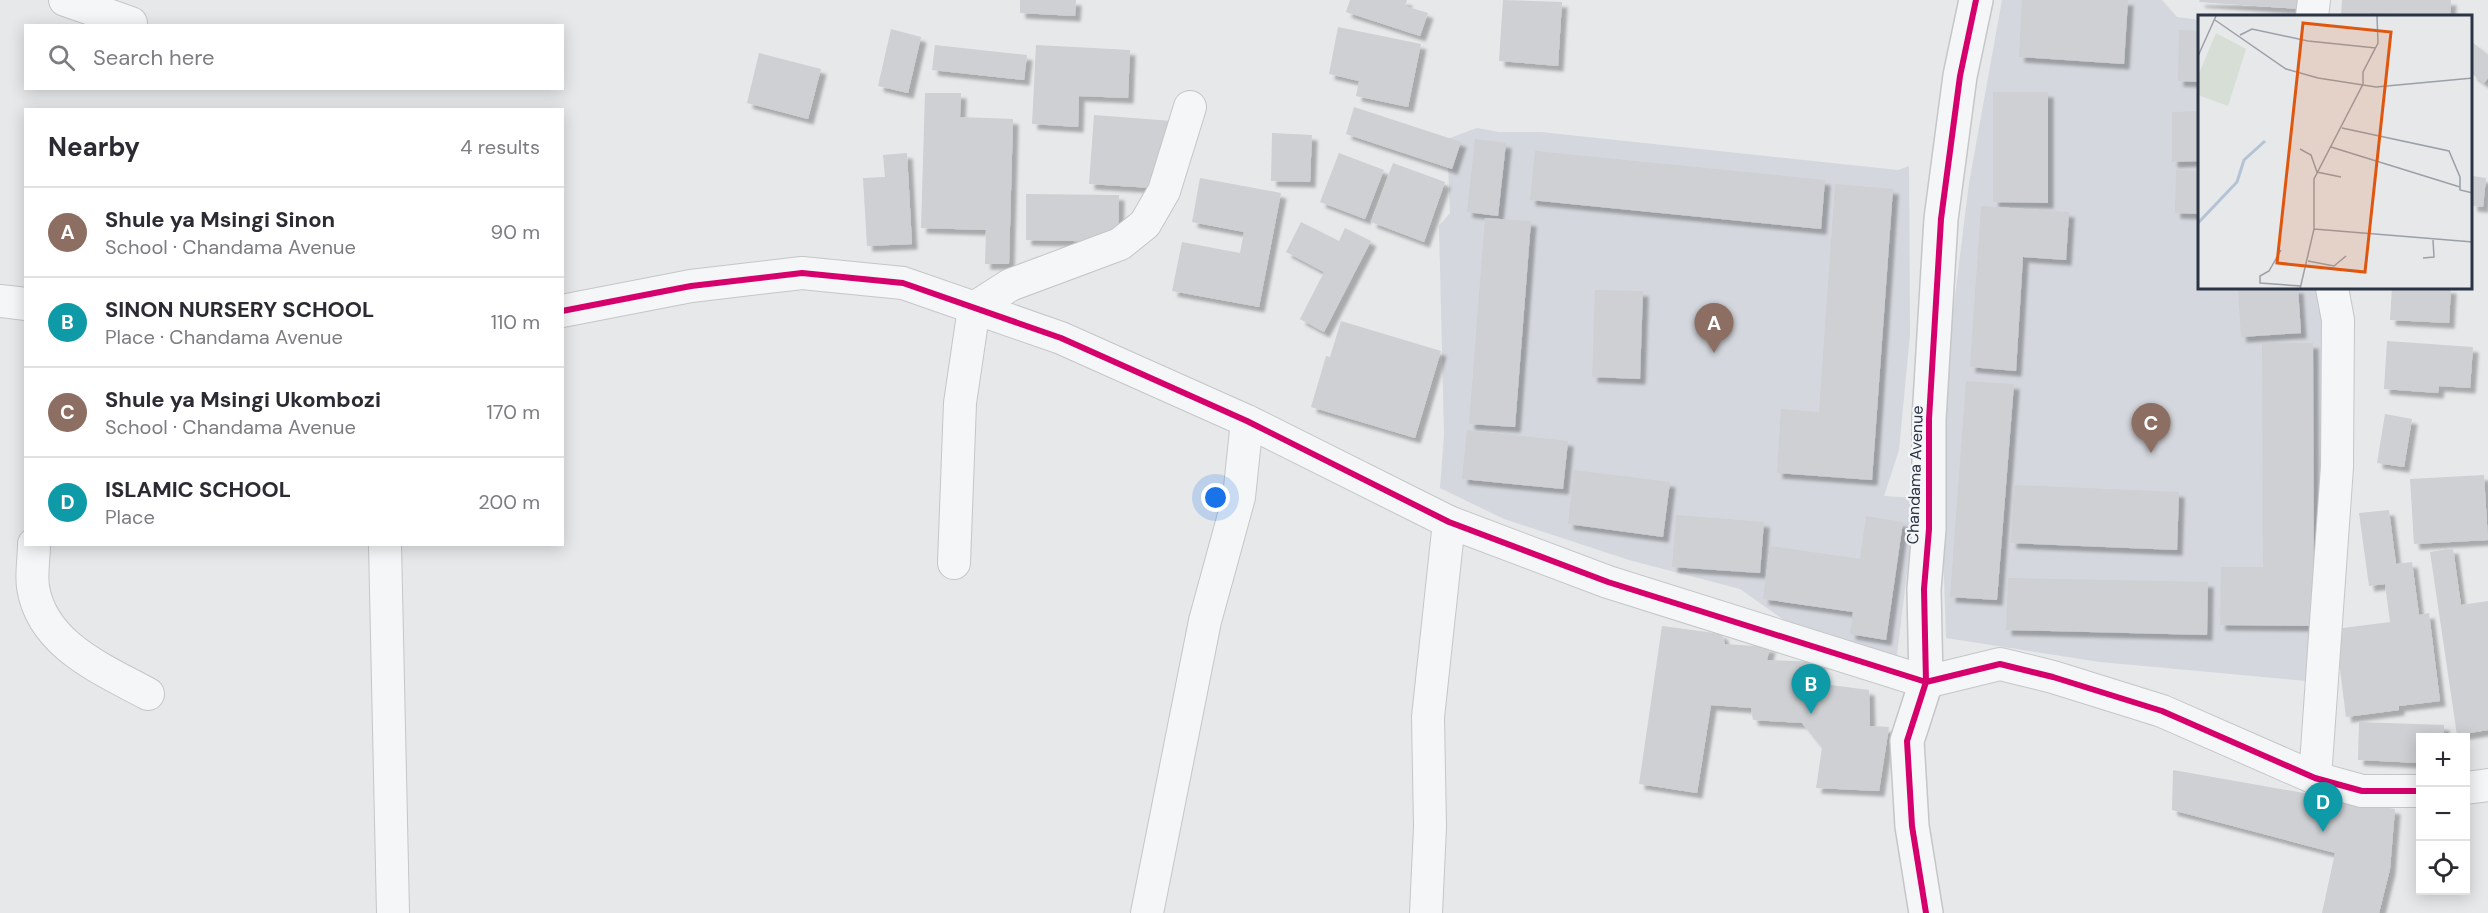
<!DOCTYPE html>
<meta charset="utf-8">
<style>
body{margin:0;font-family:"DM Sans",sans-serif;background:#f2f2f3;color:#2b2b33}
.controls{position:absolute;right:18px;bottom:18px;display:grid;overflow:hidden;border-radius:0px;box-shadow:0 3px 15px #0003}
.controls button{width:54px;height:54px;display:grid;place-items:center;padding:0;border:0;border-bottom:2px solid #e1e1e2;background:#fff;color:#2b2b33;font:30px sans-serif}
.you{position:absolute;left:1216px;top:498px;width:21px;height:21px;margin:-15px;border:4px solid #fff;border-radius:50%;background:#1a73e8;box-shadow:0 0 0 9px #1a73e833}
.badge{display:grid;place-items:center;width:39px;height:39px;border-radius:50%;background:#7c3aed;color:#fff;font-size:20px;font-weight:700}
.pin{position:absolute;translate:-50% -50px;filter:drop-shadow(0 2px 3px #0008)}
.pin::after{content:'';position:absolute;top:32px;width:21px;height:18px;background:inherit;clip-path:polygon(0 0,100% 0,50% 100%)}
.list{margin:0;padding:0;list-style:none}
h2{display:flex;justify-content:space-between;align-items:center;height:78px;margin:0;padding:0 24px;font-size:26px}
h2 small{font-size:20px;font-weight:400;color:#7c7c81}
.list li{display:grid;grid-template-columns:39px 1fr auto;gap:18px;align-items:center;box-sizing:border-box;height:90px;padding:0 24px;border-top:2px solid #e1e1e2}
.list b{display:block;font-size:22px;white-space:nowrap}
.list p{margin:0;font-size:20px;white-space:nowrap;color:#7c7c81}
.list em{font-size:20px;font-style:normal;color:#7c7c81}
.icon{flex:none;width:33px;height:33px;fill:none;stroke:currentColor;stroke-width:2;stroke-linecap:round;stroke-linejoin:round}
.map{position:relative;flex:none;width:2488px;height:913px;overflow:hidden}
.search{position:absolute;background:#fff;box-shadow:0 3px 15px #0003;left:24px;top:24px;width:540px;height:66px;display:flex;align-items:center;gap:15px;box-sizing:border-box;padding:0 21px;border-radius:0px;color:#7c7c81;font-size:22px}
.panel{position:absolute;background:#fff;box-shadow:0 3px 15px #0003;left:24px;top:108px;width:540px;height:438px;border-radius:0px}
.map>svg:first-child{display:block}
</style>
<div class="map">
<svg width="2488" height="913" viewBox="0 0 2488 913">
<defs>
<filter id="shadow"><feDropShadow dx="5.5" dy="5.5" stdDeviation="1.5" flood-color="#0004"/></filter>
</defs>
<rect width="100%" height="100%" fill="#e6e8ea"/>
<path fill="#d4d7dd" d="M2002,0H2162L2177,17L2200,20V288H2316L2330,352L2306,681L2100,662L1946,638L1941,488L1949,344L1969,183Z
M1477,128L1499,132H1541L1898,170L1909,166L1910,334L1899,450L1884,496L1916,498L1896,663L1804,634L1740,589L1629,560L1504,519L1440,488L1444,435L1439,226L1450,213L1447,139Z"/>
<path fill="#ced0d3" filter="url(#shadow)" d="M1020,0H1076L1075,16L1020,13Z
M1350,0H1407L1405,6L1428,13L1420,36L1346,12Z
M1503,0L1562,2L1558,66L1499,61Z
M2022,0H2128L2124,64L2019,57Z
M2200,0H2302L2301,9L2199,2Z
M2342,0H2451L2450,16L2371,13L2370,16H2341Z
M1338,27L1421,44L1408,107L1356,96L1359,81L1329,74Z
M891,29L921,37L908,93L878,86Z
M2179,30L2200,31V82L2178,81Z
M2472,42L2488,55V78L2484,83L2472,74Z
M935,45L1027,55L1024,80L932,70Z
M1036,45L1130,50L1128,98L1079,96L1078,127L1032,124Z
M759,53L821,69L808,119L747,103Z
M1993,92H2048V203L1993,202Z
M925,93H961L960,117L1013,119L1009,264H985L986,230L921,228Z
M1354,107L1461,142L1452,169L1346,134Z
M2200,111V161L2172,162V112Z
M1094,115L1172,121L1167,189L1089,184Z
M1272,133L1312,135L1310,182L1271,181Z
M1475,139L1506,143L1498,216L1467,212Z
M1535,151L1825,180L1821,229L1530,200Z
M907,153L912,244L867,246L863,178L885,177L883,155Z
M1339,153L1384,170L1365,219L1320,202Z
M1393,163L1445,182L1424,242L1371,222Z
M2176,170L2200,171V214L2175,213Z
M2472,176L2486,178L2483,207L2472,206Z
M1200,178L1281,193L1259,307L1172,291L1182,242L1240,253L1244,232L1192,222Z
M1835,184L1893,189L1872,480L1777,473L1781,409L1819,412Z
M1026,194L1119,195L1118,242L1026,240Z
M1981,206L2069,212L2066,260L2023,257L2016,371L1970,367Z
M1485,218L1531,221L1515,427L1469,424Z
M1301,222L1339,241L1345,228L1371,241L1324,332L1300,319L1324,272L1286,252Z
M2238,288H2298L2301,333L2241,337Z
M2392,288H2451L2449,323L2390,320Z
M1595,290L1643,291L1640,379L1592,377Z
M1341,321L1441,351L1415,438L1311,407L1326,356L1330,357Z
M2387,341L2473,347L2470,388L2439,386L2438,393L2384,389Z
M2262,343H2313L2314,626L2220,625L2221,567H2263Z
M1966,381L2014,384L1997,600L1950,597Z
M2385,414L2412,419L2404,467L2377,463Z
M1467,430L1568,441L1563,489L1462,479Z
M1574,470L1670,482L1663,537L1568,524Z
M2484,475L2488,540L2414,544L2410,479Z
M2014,485L2179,492L2177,550L2011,543Z
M2389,510L2396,564L2412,562L2419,615L2429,613L2440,701L2399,706V710L2346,717L2335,629L2390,622L2385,584L2369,586L2359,513Z
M1676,515L1764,522L1760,573L1672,567Z
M1866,516L1903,522L1886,640L1850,634L1853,612L1763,599L1770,546L1860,559Z
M2453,548L2461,605L2488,601V730L2457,735L2430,552Z
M2008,578L2208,582L2207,635L2006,630Z
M1662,626L1722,634L1725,644L1770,647L1767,660L1820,662L1823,684L1869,690L1870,726L1889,727L1879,791L1816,788L1822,748L1802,723L1753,720L1751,708L1711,705L1697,793L1639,784Z
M2359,722L2444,725V738H2420V763L2358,760Z
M2173,770L2395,809L2390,869L2379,913H2322L2335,853L2172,810Z"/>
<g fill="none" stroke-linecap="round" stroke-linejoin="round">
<defs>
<path id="minor" d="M65,0L131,23
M2312,16L2314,0
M0,301L26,304
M562,311L691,286L802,273L903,283L1061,338L1247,421L1449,522L1608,582L1926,682L2000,664L2053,677L2162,711L2315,778L2362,791H2420
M34,544C34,558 31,573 33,587C42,645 102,669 148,694
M385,544L393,913
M954,563L960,403L974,308L1010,285L1120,244L1145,224L1164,191L1190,107
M2315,778L2337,467L2338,320L2332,288
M2466,788L2488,785
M1147,913L1205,621L1239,497L1247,421
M1426,913L1430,827L1428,717L1449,522"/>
<path id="tertiary" d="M1926,913L1912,826L1907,741L1926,682L1924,589L1929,529V419L1941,219L1960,76L1976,0"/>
</defs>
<use href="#minor" stroke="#c4c6c8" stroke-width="34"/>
<use href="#tertiary" stroke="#c4c6c8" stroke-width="36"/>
<use href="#minor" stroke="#f5f6f7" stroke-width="32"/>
<use href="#tertiary" stroke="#f5f6f7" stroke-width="33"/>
<defs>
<path id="cycleway" d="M562,311L691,286L802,273L903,283L1061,338L1247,421L1449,522L1608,582L1926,682L2000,664L2053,677L2162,711L2315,778L2362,791H2420
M1926,913L1912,826L1907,741L1926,682L1924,589L1929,529V419L1941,219L1960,76L1976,0"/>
</defs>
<use href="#cycleway" stroke="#f4f6f9" stroke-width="10"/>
<use href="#cycleway" stroke="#d6006c" stroke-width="6"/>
</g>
<g text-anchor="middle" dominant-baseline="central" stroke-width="4.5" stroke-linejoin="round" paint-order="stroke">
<g font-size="16" fill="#2b3445" stroke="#f4f6f9">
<text transform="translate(1915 475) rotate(-88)">Chandama Avenue</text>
</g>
</g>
<g transform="translate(2198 15)">
<rect width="274" height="274" fill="#e6e8ea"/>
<path d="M18,18L48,34L30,91L0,80V61Z" fill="#d6ded6"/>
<path fill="none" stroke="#b4c4d5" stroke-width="3" d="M0,208L39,167L46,145L67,126"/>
<path fill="none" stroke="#9ba0a8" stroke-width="1.5" d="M17,5L88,54L120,63L178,72L275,63M42,20L54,14L110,26L178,33M0,41L18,1M144,113L251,136L262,162V175L275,178M133,132L262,172M102,134L113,140L119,157L143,162M116,214L275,227M83,235L71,256L62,261V268L103,271M225,243L236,242L235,225M110,246L136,251L148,241M102,274L116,214V164L165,69V57L180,28L179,1"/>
<path fill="#df570f" fill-opacity="0.15" stroke="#df570f" stroke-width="3" d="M105,8L193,17L167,257L79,248Z"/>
<rect width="274" height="274" fill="none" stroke="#2b3445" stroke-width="3"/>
</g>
</svg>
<div class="controls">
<button>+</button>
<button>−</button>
<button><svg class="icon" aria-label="locate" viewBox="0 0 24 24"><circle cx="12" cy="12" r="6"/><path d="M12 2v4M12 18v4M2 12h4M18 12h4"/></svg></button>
</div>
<div class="you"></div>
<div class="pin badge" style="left:1714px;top:353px;background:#8d6e63">A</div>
<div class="pin badge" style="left:1811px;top:714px;background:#0f9aa8">B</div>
<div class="pin badge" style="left:2151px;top:453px;background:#8d6e63">C</div>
<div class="pin badge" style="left:2323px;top:832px;background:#0f9aa8">D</div>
<div class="search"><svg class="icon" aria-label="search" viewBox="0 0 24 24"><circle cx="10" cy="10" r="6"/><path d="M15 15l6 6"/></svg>Search here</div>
<section class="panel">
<h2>Nearby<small>4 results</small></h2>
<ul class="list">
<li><span class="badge" style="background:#8d6e63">A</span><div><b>Shule ya Msingi Sinon</b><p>School · Chandama Avenue</p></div><em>90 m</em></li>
<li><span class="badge" style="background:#0f9aa8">B</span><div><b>SINON NURSERY SCHOOL</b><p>Place · Chandama Avenue</p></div><em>110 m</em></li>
<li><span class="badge" style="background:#8d6e63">C</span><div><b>Shule ya Msingi Ukombozi</b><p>School · Chandama Avenue</p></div><em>170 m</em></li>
<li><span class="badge" style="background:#0f9aa8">D</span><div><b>ISLAMIC SCHOOL</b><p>Place</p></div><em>200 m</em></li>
</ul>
</section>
</div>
